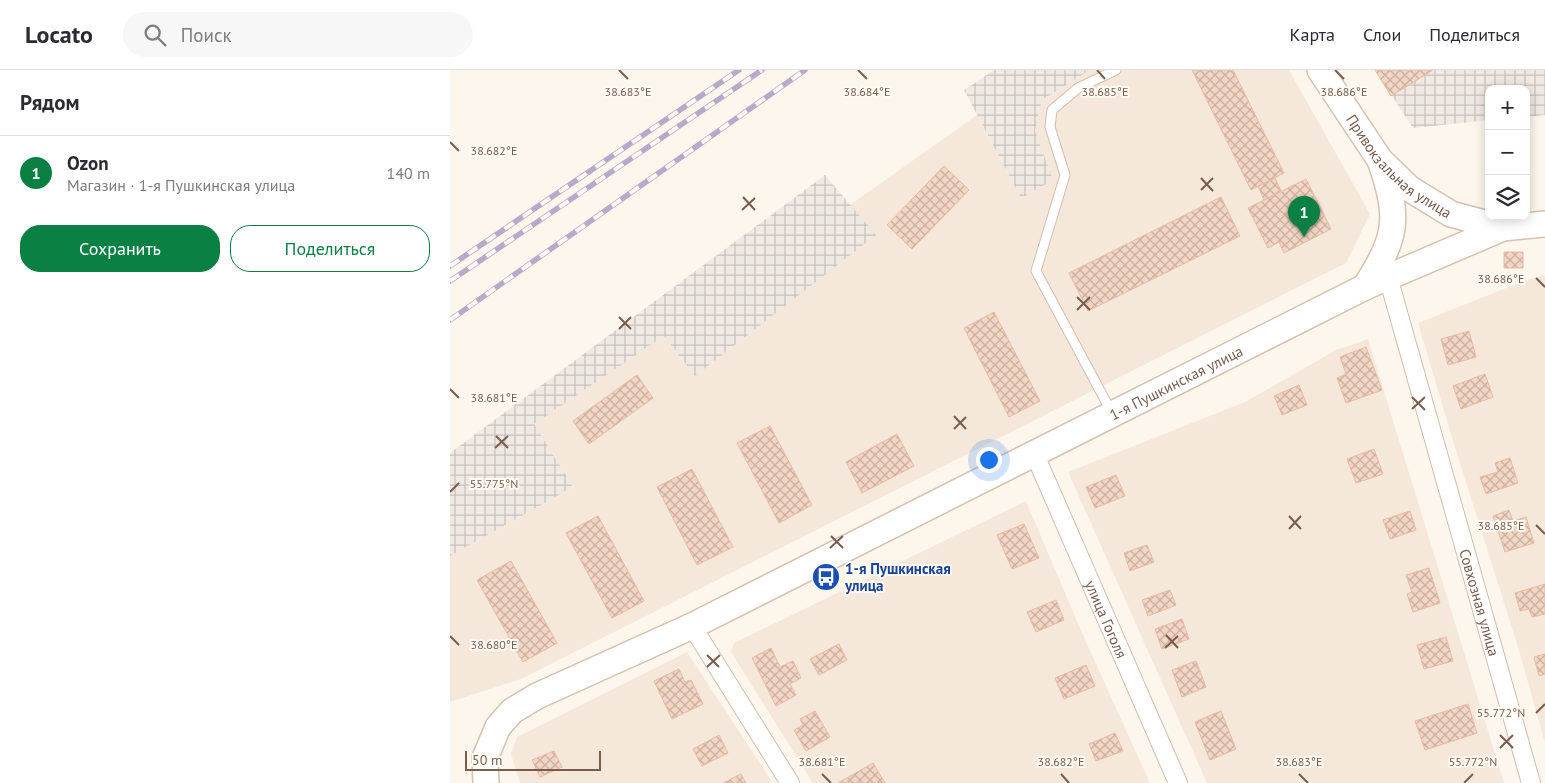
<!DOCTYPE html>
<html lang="ru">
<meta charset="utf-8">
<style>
body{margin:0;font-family:"PT Sans",sans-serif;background:#f7f7f7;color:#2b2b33}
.controls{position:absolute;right:15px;top:15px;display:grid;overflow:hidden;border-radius:10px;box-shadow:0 2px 12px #0003}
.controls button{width:45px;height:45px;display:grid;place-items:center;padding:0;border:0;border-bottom:1px solid #e1e1e2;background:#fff;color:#2b2b33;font:25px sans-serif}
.scale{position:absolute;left:15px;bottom:12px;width:136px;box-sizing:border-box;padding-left:5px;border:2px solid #7a5c4d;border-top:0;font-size:14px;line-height:18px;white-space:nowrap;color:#7a5c4d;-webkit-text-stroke:4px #fffaf3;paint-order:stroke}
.you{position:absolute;left:538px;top:389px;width:18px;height:18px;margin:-12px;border:4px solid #fff;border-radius:50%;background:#1a73e8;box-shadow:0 0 0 8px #1a73e833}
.badge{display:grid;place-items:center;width:32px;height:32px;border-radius:50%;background:#0b8043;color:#fff;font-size:16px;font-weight:700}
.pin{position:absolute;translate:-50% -41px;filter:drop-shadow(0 1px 2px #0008)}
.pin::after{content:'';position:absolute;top:26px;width:18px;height:15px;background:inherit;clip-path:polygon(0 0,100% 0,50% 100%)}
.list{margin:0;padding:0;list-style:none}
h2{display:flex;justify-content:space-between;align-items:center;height:65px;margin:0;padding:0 20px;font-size:21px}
h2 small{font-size:16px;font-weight:400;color:#7c7c81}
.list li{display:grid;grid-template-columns:32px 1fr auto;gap:15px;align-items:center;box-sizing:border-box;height:75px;padding:0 20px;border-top:1px solid #e1e1e2}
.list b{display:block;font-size:19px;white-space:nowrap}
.list p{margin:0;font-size:16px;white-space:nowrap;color:#7c7c81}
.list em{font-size:16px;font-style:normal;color:#7c7c81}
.actions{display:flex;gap:10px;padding:15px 20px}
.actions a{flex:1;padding:11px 0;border:1px solid #0b8043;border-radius:20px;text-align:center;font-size:18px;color:#0b8043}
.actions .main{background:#0b8043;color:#fff}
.icon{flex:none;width:28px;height:28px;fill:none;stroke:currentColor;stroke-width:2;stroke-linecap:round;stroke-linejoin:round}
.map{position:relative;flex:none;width:1095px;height:713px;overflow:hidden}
header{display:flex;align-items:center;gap:30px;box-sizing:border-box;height:70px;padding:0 25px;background:#fff;border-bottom:1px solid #e1e1e2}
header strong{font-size:24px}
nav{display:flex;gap:28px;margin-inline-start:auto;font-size:18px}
.search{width:350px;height:45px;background:#f7f7f7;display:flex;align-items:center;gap:12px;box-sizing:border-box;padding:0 18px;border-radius:28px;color:#7c7c81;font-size:19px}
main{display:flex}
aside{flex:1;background:#fff}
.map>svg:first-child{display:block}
</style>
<header>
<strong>Locato</strong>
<div class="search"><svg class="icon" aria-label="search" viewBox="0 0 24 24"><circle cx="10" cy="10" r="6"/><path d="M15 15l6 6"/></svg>Поиск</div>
<nav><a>Карта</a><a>Слои</a><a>Поделиться</a></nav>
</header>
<main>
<aside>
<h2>Рядом<small></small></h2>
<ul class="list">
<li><span class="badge">1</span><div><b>Ozon</b><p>Магазин · 1-я Пушкинская улица</p></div><em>140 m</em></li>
</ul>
<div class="actions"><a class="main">Сохранить</a><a>Поделиться</a></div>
</aside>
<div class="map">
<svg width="1095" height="713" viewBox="0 0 1095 713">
<defs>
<pattern id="industrial-grid" width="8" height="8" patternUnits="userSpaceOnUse" patternTransform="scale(1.25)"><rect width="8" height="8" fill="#efe9e4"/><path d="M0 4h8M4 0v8" fill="none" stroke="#c7c0bb"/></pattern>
<pattern id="building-cross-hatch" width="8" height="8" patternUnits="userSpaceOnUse" patternTransform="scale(1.25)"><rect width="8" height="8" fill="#f3d5c3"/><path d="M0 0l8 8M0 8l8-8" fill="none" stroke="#cab0a1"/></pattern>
</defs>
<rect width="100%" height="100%" fill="#fdf6ec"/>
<path fill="#f5e8da" d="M640,0H839L920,144L896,193L71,609L0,632V486L123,417L83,354L214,266L245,306L425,165L400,135L527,45L571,128L602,110L585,61L592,30Z
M1095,205V673L1068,577L1004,374L968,253L1074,211Z
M918,269L1054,713H757L618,402L795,332L886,280Z
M576,431L632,563L700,713H363L281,582L284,573Z
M237,582L323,713H70L61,684L67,667Z"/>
<path fill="url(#industrial-grid)" d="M544,0H640L592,30L585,61L603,110L571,128L514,20Z
M925,0H1095V45L1076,47V19H1039V50L963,58Z
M375,105L426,165L245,306L214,266L84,354L123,417L0,486V383Z"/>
<path fill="url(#building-cross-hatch)" stroke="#e6bba3" d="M742,0H783L834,103L801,120Z
M925,0H983L941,26Z
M494,96L519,120L462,179L437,155Z
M825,108L831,121L814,130L808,116Z
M856,109L881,159L834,183L829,172L818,178L798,138Z
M771,127L790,166L638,241L619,203Z
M1054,182H1073V198H1054Z
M544,242L590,331L559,347L514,258Z
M1019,261L1026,287L998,295L991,269Z
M916,277L932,320L896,333L887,308L896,304L890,287Z
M1035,304L1043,327L1011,339L1003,316Z
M187,305L203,328L139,374L123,351Z
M849,315L857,335L832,345L824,326Z
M320,356L362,435L329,453L287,373Z
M447,364L464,396L412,423L396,392Z
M924,379L933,404L906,413L897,389Z
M1060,388L1068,413L1036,424L1030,407L1048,402L1045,393Z
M242,399L283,477L247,495L207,417Z
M666,405L675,426L645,438L636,417Z
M1059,440L1063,451L1076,447L1084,473L1055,482L1043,446Z
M960,441L966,460L940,469L933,450Z
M148,446L194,531L162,548L116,463Z
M574,454L589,488L562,499L547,465Z
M697,475L704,492L680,501L674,483Z
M61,491L107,573L73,592L27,510Z
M979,498L990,533L963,542L957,524L962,522L956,505Z
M1095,514V544L1082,547L1079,539L1070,541L1065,523Z
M720,520L726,535L698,546L692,530Z
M606,530L614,550L586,562L577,542Z
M732,549L739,569L712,579L705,559Z
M996,567L1003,591L974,599L967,575Z
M389,574L397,590L369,605L360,589Z
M321,578L330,597L343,591L351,608L340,614L346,625L326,636L302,588Z
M1095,584V604L1089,606L1084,587Z
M746,591L756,617L732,627L722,600Z
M636,595L645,616L614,629L605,608Z
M229,599L235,612L241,610L253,634L222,649L204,611Z
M1018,634L1027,663L975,680L965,651Z
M365,641L380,667L356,681L344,660L353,655L350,649Z
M771,641L786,679L760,690L745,652Z
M665,663L673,681L646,691L639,674Z
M269,665L278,683L252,696L243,679Z
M104,681L112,697L90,707L82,690Z
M423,693L435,713H388Z
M291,704L296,713H273Z"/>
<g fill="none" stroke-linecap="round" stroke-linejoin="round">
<defs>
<path id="lane" d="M662,343L586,201L615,105L600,57L602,40L628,18L666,0"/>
<g id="street">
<path id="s1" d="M938,207L1081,713"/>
<path id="s2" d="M585,385L728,713"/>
<path d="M242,556L340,713"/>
</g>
<g id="secondary">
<path id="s3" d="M870,0L930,90L960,119L1001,144L1053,158"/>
<path d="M915,217C947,167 950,149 931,93"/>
<path id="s4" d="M36,713L35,688L48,657L62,641L87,626L242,556L915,217L1053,158L1095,154"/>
</g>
</defs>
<use href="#lane" stroke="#d1beb0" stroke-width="11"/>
<use href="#street" stroke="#d1beb0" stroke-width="20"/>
<use href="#secondary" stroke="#d6c0b0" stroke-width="28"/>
<use href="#lane" stroke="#fff" stroke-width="9"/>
<use href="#street" stroke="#fff" stroke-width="18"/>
<use href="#secondary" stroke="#fff" stroke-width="25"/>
<defs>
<path id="rail" d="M0,196L289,0
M0,211L312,0
M0,250L355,0"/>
</defs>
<use href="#rail" stroke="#b9a8c9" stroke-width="5.5"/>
<use href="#rail" stroke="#fffaf3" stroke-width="4" stroke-dasharray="11" stroke-linecap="butt"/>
</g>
<path fill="none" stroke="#7a5c4d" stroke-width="2" d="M169,0L178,9M408,0L417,9M647,0L655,9M885,0L894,9M0,72L9,81M751,108L763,121M751,120L763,108M293,127L305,140M292,140L305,128M1086,208L1095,217M627,227L640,240M627,240L640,227M169,247L181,259M169,259L181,247M0,319L9,328M962,327L975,340M962,339L975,327M504,346L516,359M504,359L516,347M46,366L58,378M45,378L58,366M0,422L9,413M839,446L851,459M1086,455L1095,464M839,459L851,446M381,466L393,478M380,478L393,466M716,565L728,578M0,566L9,575M715,578L728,566M257,585L269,597M257,597L270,585M1086,643L1095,634M1050,665L1063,678M1050,678L1063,665M372,704L381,713M611,704L619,713M849,704L858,713M1014,713L1023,704"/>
<defs>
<symbol id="bus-disc" viewBox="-11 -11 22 22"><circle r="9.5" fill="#1a4fb4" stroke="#fffaf3"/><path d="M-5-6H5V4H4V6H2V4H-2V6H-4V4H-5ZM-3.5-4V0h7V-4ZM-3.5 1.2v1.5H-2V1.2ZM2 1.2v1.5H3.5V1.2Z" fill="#fff"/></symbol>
</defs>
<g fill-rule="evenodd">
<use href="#bus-disc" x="360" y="491" width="32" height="32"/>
</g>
<g text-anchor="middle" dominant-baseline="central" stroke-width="4" stroke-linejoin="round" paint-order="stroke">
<g font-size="15" fill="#7a5c4d" stroke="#fffaf3">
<text stroke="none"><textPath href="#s3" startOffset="126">Привокзальная улица</textPath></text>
<text stroke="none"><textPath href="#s4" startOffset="821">1-я Пушкинская улица</textPath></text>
<text stroke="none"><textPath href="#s1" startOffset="338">Совхозная улица</textPath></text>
<text stroke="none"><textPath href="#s2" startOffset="179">улица Гоголя</textPath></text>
</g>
<g font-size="15" font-weight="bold" fill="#164399" stroke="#fffaf3" text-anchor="start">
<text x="395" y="498">1-я Пушкинская<tspan x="395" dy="17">улица</tspan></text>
</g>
</g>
<g font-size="12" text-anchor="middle" fill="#7a5c4d" stroke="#fffaf3" stroke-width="4" stroke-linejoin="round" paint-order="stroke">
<text x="894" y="26">38.686°E</text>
<text x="178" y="26">38.683°E</text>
<text x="417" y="26">38.684°E</text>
<text x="655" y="26">38.685°E</text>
<text x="44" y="85">38.682°E</text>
<text x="1051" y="213">38.686°E</text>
<text x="44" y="332">38.681°E</text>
<text x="44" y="418">55.775°N</text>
<text x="1051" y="460">38.685°E</text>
<text x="44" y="579">38.680°E</text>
<text x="1051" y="647">55.772°N</text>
<text x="372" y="696">38.681°E</text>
<text x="611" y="696">38.682°E</text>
<text x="849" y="696">38.683°E</text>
<text x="1023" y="696">55.772°N</text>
</g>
</svg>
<div class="controls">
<button>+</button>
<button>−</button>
<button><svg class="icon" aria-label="layers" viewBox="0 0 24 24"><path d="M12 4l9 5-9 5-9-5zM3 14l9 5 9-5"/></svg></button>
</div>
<div class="scale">50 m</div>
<div class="you"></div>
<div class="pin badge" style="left:854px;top:167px">1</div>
</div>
</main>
